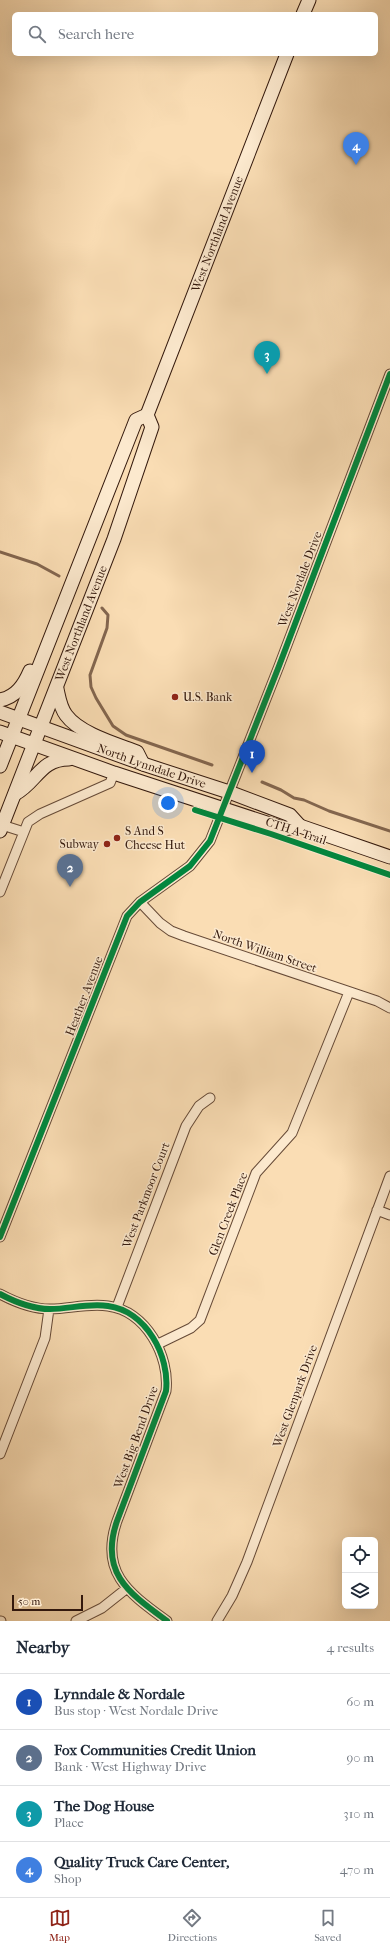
<!DOCTYPE html>
<meta charset="utf-8">
<style>
body{margin:0;font-family:"IM FELL French Canon",serif;background:#f2f2f3;color:#1f2937}
.controls{position:absolute;right:12px;bottom:12px;display:grid;overflow:hidden;border-radius:6px;box-shadow:0 4px 16px #0002}
.controls button{width:36px;height:36px;display:grid;place-items:center;padding:0;border:0;border-bottom:1px solid #e0e1e3;background:#fff;color:#1f2937;font:20px sans-serif}
.scale{position:absolute;left:12px;bottom:10px;width:71px;box-sizing:border-box;padding-left:4px;border:2px solid #34190d;border-top:0;font-size:11px;line-height:14px;white-space:nowrap;color:#34190d;-webkit-text-stroke:3px #fce9ce;paint-order:stroke}
.you{position:absolute;left:168px;top:803px;width:14px;height:14px;margin:-10px;border:3px solid #fff;border-radius:50%;background:#1a73e8;box-shadow:0 0 0 6px #1a73e833}
.badge{display:grid;place-items:center;width:26px;height:26px;border-radius:50%;background:#8f2418;color:#fff;font-size:13px;font-weight:700}
.pin{position:absolute;translate:-50% -33px;filter:drop-shadow(0 1px 2px #0008)}
.pin::after{content:'';position:absolute;top:21px;width:14px;height:12px;background:inherit;clip-path:polygon(0 0,100% 0,50% 100%)}
.list{margin:0;padding:0;list-style:none}
h2{display:flex;justify-content:space-between;align-items:center;height:52px;margin:0;padding:0 16px;font-size:17px}
h2 small{font-size:13px;font-weight:400;color:#747a83}
.list li{display:grid;grid-template-columns:26px 1fr auto;gap:12px;align-items:center;box-sizing:border-box;height:56px;padding:0 16px;border-top:1px solid #e0e1e3}
.list b{display:block;font-size:15px;white-space:nowrap}
.list p{margin:0;font-size:13px;white-space:nowrap;color:#747a83}
.list em{font-size:13px;font-style:normal;color:#747a83}
.icon{flex:none;width:22px;height:22px;fill:none;stroke:currentColor;stroke-width:2;stroke-linecap:round;stroke-linejoin:round}
.map{position:relative;flex:none;width:390px;height:1621px;overflow:hidden}
.search{position:absolute;background:#fff;box-shadow:0 4px 16px #0002;left:12px;right:12px;top:12px;height:44px;display:flex;align-items:center;gap:10px;box-sizing:border-box;padding:0 14px;border-radius:6px;color:#747a83;font-size:15px}
.sheet{height:276px;background:#fff}
nav{display:flex;justify-content:space-around;align-items:center;box-sizing:border-box;height:56px;border-top:1px solid #e0e1e3;background:#fff;font-size:11px;color:#747a83}
nav a{display:grid;justify-items:center;gap:2px}
nav .on{color:#8f2418}
.map>svg:first-child{display:block}
</style>
<div class="map">
<svg width="390" height="1621" viewBox="0 0 390 1621">
<rect width="100%" height="100%" fill="#faddb4"/>
<filter id="stains"><feTurbulence type="fractalNoise" baseFrequency=".005" numOctaves="4"/><feColorMatrix values="0 0 0 0 .2 0 0 0 0 .09 0 0 0 0 .02 0 0 0 .5 -.17"/></filter>
<radialGradient id="worn" r=".72"><stop offset=".6" stop-color="#630" stop-opacity="0"/><stop offset="1" stop-color="#630" stop-opacity=".3"/></radialGradient>
<g fill="none" stroke-linecap="round" stroke-linejoin="round">
<path stroke="#83664f" stroke-width="3" d="M0,552L37,564L59,576
M102,608L108,615L107,628L90,675L91,687L96,698L113,726L126,735L212,765
M262,782L281,790L294,798L304,800L329,811L390,831"/>
<defs>
<path id="minor" d="M2,825L24,832
M0,892L28,822L40,814L110,783L114,773
M140,902L160,923L171,931L184,936L377,1001L390,1008
M377,1210L390,1215
M0,1237L127,916L140,902L190,866L210,841L279,666L390,374
M0,1294C15,1302 32,1309 50,1309C69,1309 88,1303 108,1306C146,1311 170,1356 166,1391L117,1521C99,1573 129,1593 167,1621
M117,1307L186,1126L199,1106L210,1098
M158,1344L191,1328L200,1320L256,1173L292,1133L349,992
M0,1454L45,1338L49,1309
M0,1621H1
M76,1621L102,1608L126,1589
M217,1621L232,1596L247,1562L390,1176"/>
<g id="secondary">
<path d="M303,14L309,0"/>
<path d="M57,689C59,698 60,707 66,715C80,734 116,744 137,752L143,764"/>
<path d="M0,700C16,697 24,685 30,671"/>
<path id="s1" d="M0,712L143,764L229,792L290,815L300,826"/>
<path d="M0,732L114,773L285,829L300,826L390,857"/>
<path d="M0,766L136,420L147,415"/>
<path d="M15,794C37,782 40,759 69,759"/>
<path id="s2" d="M0,831L114,539L152,427L147,415L287,54"/>
</g>
</defs>
<use href="#minor" stroke="#664a37" stroke-width="11"/>
<use href="#secondary" stroke="#34190d" stroke-width="15"/>
<use href="#minor" stroke="#fce9ce" stroke-width="9"/>
<use href="#secondary" stroke="#fce9ce" stroke-width="13"/>
<defs>
<path id="cycleway" d="M195,810L271,834L390,875
M0,1237L127,916L140,902L190,866L210,841L279,666L390,374
M0,1294C15,1302 32,1309 50,1309C69,1309 88,1303 108,1306C146,1311 170,1356 166,1391L117,1521C99,1573 129,1593 167,1621"/>
</defs>
<use href="#cycleway" stroke="#fce9ce" stroke-width="8"/>
<use href="#cycleway" stroke="#00873e" stroke-width="6"/>
</g>
<g fill="#8f2418" stroke="#fce9ce" stroke-width="1.5">
<circle cx="175" cy="697" r="4"/>
<circle cx="117" cy="838" r="4"/>
<circle cx="107" cy="844" r="4"/>
</g>
<g text-anchor="middle" dominant-baseline="central" stroke-width="3" stroke-linejoin="round" paint-order="stroke">
<g font-size="12" fill="#34190d" stroke="#fce9ce">
<text stroke="none"><textPath href="#s2" startOffset="639">West Northland Avenue</textPath></text>
<text transform="translate(300 579) rotate(-69)">West Nordale Drive</text>
<text stroke="none"><textPath href="#s2" startOffset="223">West Northland Avenue</textPath></text>
<text stroke="none"><textPath href="#s1" startOffset="161">North Lynndale Drive</textPath></text>
<text transform="translate(296 831) rotate(18)">CTH A Trail</text>
<text transform="translate(265 951) rotate(19)">North William Street</text>
<text transform="translate(84 996) rotate(-69)">Heather Avenue</text>
<text transform="translate(146 1195) rotate(-69)">West Parkmoor Court</text>
<text transform="translate(228 1214) rotate(-69)">Glen Creek Place</text>
<text transform="translate(295 1396) rotate(-70)">West Glenpark Drive</text>
<text transform="translate(136 1437) rotate(-70)">West Big Bend Drive</text>
</g>
<g font-size="12" fill="#34190d" stroke="#fce9ce" text-anchor="start">
<text x="183" y="697">U.S. Bank</text>
<text x="125" y="831">S And S<tspan x="125" dy="14">Cheese Hut</tspan></text>
<text x="99" y="844" text-anchor="end">Subway</text>
</g>
</g>
<rect width="100%" height="100%" filter="url(#stains)"/>
<rect width="100%" height="100%" fill="url(#worn)"/>
</svg>
<div class="controls">
<button><svg class="icon" aria-label="locate" viewBox="0 0 24 24"><circle cx="12" cy="12" r="6"/><path d="M12 2v4M12 18v4M2 12h4M18 12h4"/></svg></button>
<button><svg class="icon" aria-label="layers" viewBox="0 0 24 24"><path d="M12 4l9 5-9 5-9-5zM3 14l9 5 9-5"/></svg></button>
</div>
<div class="scale">50 m</div>
<div class="you"></div>
<div class="pin badge" style="left:252px;top:773px;background:#1a4fb4">1</div>
<div class="pin badge" style="left:70px;top:887px;background:#5c6f8a">2</div>
<div class="pin badge" style="left:267px;top:374px;background:#0f9aa8">3</div>
<div class="pin badge" style="left:356px;top:165px;background:#3f7fe0">4</div>
<div class="search"><svg class="icon" aria-label="search" viewBox="0 0 24 24"><circle cx="10" cy="10" r="6"/><path d="M15 15l6 6"/></svg>Search here</div>
</div>
<section class="sheet">
<h2>Nearby<small>4 results</small></h2>
<ul class="list">
<li><span class="badge" style="background:#1a4fb4">1</span><div><b>Lynndale &amp; Nordale</b><p>Bus stop · West Nordale Drive</p></div><em>60 m</em></li>
<li><span class="badge" style="background:#5c6f8a">2</span><div><b>Fox Communities Credit Union</b><p>Bank · West Highway Drive</p></div><em>90 m</em></li>
<li><span class="badge" style="background:#0f9aa8">3</span><div><b>The Dog House</b><p>Place</p></div><em>310 m</em></li>
<li><span class="badge" style="background:#3f7fe0">4</span><div><b>Quality Truck Care Center,</b><p>Shop</p></div><em>470 m</em></li>
</ul>
</section>
<nav>
<a class="on"><svg class="icon" aria-label="map" viewBox="0 0 24 24"><path d="M3 6l6-2 6 2 6-2v14l-6 2-6-2-6 2zM9 4v14M15 6v14"/></svg>Map</a>
<a><svg class="icon" aria-label="directions" viewBox="0 0 24 24"><path d="M12 3l9 9-9 9-9-9zM9 14v-3h6M13 9l2 2-2 2"/></svg>Directions</a>
<a><svg class="icon" aria-label="saved" viewBox="0 0 24 24"><path d="M7 4h10v16l-5-4-5 4z"/></svg>Saved</a>
</nav>
